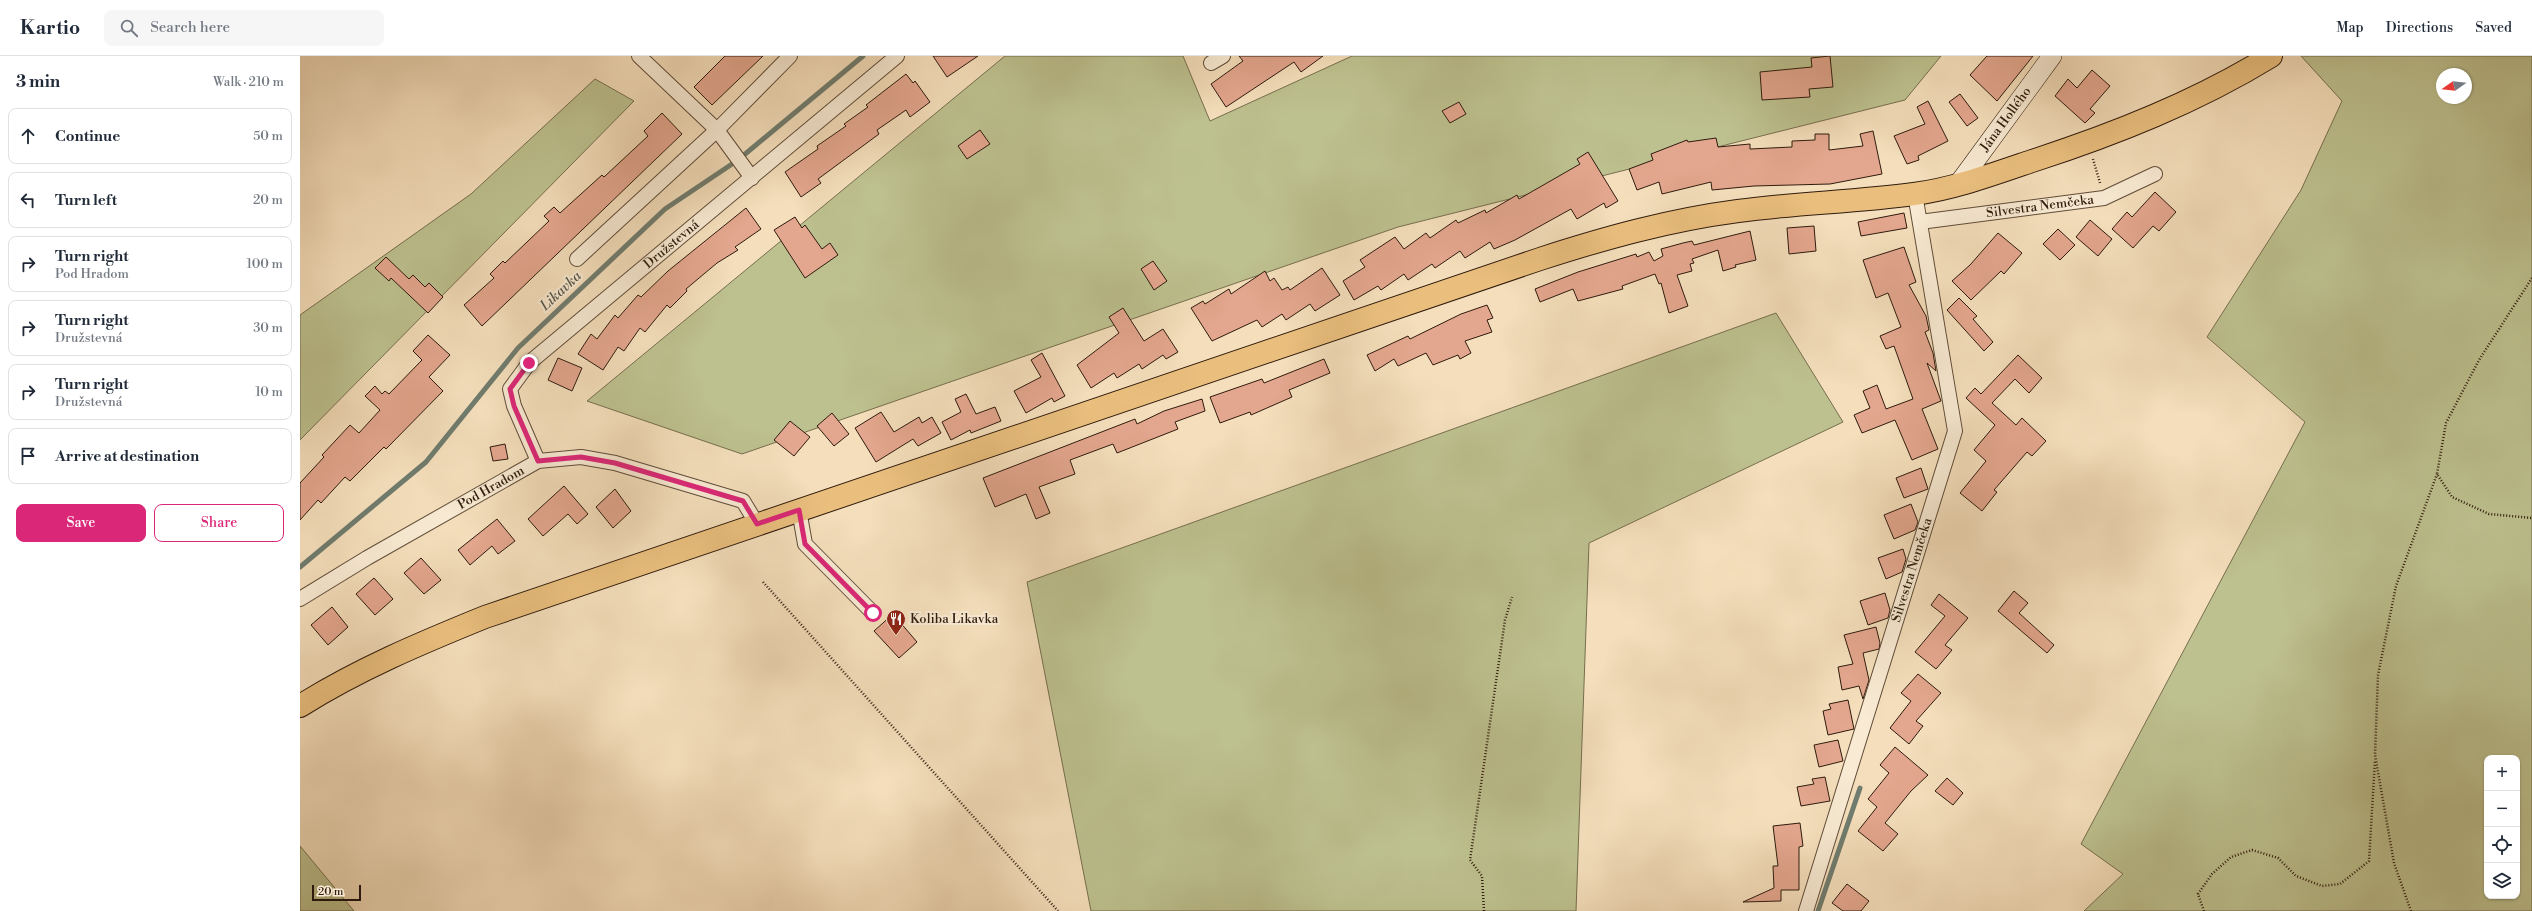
<!DOCTYPE html>
<meta charset="utf-8">
<style>
body{margin:0;font-family:"Libre Bodoni",serif;background:#f6f6f7;color:#1f2937}
.controls{position:absolute;right:12px;bottom:12px;display:grid;overflow:hidden;border-radius:8px;box-shadow:0 1px 3px #0004}
.controls button{width:36px;height:36px;display:grid;place-items:center;padding:0;border:0;border-bottom:1px solid #e0e1e3;background:#fff;color:#1f2937;font:20px sans-serif}
.compass{position:absolute;left:2136px;top:12px;width:36px;height:36px;border-radius:50%;background:#fff;box-shadow:0 1px 3px #0004;rotate:256deg}
.scale{position:absolute;left:12px;bottom:10px;width:49px;box-sizing:border-box;padding-left:4px;border:2px solid #2f1b0d;border-top:0;font-size:11px;line-height:14px;white-space:nowrap;color:#2f1b0d;-webkit-text-stroke:3px #f8ead3;paint-order:stroke}
.stop{position:absolute;width:12px;height:12px;margin:-9px;border:3px solid #db2777;border-radius:50%;background:#fff}
.stop.end{background:#db2777;border-color:#fff;box-shadow:0 1px 4px #0008}
.list{margin:0;padding:0;list-style:none}
h2{display:flex;justify-content:space-between;align-items:center;height:52px;margin:0;padding:0 16px;font-size:17px}
h2 small{font-size:13px;font-weight:400;color:#747a83}
.list li{display:grid;grid-template-columns:26px 1fr auto;gap:12px;align-items:center;box-sizing:border-box;height:56px;margin:0 8px 8px;padding:0 8px;border:1px solid #e0e1e3;border-radius:8px}
.list b{display:block;font-size:15px;white-space:nowrap}
.list p{margin:0;font-size:13px;white-space:nowrap;color:#747a83}
.list em{font-size:13px;font-style:normal;color:#747a83}
.actions{display:flex;gap:8px;padding:12px 16px}
.actions a{flex:1;padding:9px 0;border:1px solid #db2777;border-radius:8px;text-align:center;font-size:14px;color:#db2777}
.actions .main{background:#db2777;color:#fff}
.icon{flex:none;width:22px;height:22px;fill:none;stroke:currentColor;stroke-width:2;stroke-linecap:round;stroke-linejoin:round}
.map{position:relative;flex:none;width:2232px;height:855px;overflow:hidden}
header{display:flex;align-items:center;gap:24px;box-sizing:border-box;height:56px;padding:0 20px;background:#fff;border-bottom:1px solid #e0e1e3}
header strong{font-size:19px}
nav{display:flex;gap:22px;margin-inline-start:auto;font-size:14px}
.search{width:280px;height:36px;background:#f6f6f7;display:flex;align-items:center;gap:10px;box-sizing:border-box;padding:0 14px;border-radius:8px;color:#747a83;font-size:15px}
main{display:flex}
aside{flex:1;background:#fff}
.map>svg:first-child{display:block}
</style>
<header>
<strong>Kartio</strong>
<div class="search"><svg class="icon" aria-label="search" viewBox="0 0 24 24"><circle cx="10" cy="10" r="6"/><path d="M15 15l6 6"/></svg>Search here</div>
<nav><a>Map</a><a>Directions</a><a>Saved</a></nav>
</header>
<main>
<aside>
<h2>3 min<small>Walk · 210 m</small></h2>
<ul class="list">
<li><svg class="icon" aria-label="ahead" viewBox="0 0 24 24"><path d="M12 20V5M6 11l6-6 6 6"/></svg><div><b>Continue</b></div><em>50 m</em></li>
<li><svg class="icon" aria-label="left" viewBox="0 0 24 24"><path d="M17 20v-9H6M10 6l-5 5 5 5"/></svg><div><b>Turn left</b></div><em>20 m</em></li>
<li><svg class="icon" aria-label="right" viewBox="0 0 24 24"><path d="M7 20v-9h11M14 6l5 5-5 5"/></svg><div><b>Turn right</b><p>Pod Hradom</p></div><em>100 m</em></li>
<li><svg class="icon" aria-label="right" viewBox="0 0 24 24"><path d="M7 20v-9h11M14 6l5 5-5 5"/></svg><div><b>Turn right</b><p>Družstevná</p></div><em>30 m</em></li>
<li><svg class="icon" aria-label="right" viewBox="0 0 24 24"><path d="M7 20v-9h11M14 6l5 5-5 5"/></svg><div><b>Turn right</b><p>Družstevná</p></div><em>10 m</em></li>
<li><svg class="icon" aria-label="arrive" viewBox="0 0 24 24"><path d="M6 21V4h12l-3 4 3 4H6"/></svg><div><b>Arrive at destination</b></div></li>
</ul>
<div class="actions"><a class="main">Save</a><a>Share</a></div>
</aside>
<div class="map">
<svg width="2232" height="855" viewBox="0 0 2232 855">
<rect width="100%" height="100%" fill="#f4debb"/>
<filter id="stains"><feTurbulence type="fractalNoise" baseFrequency=".005" numOctaves="4"/><feColorMatrix values="0 0 0 0 .2 0 0 0 0 .09 0 0 0 0 .02 0 0 0 .5 -.17"/></filter>
<radialGradient id="worn" r=".72"><stop offset=".6" stop-color="#630" stop-opacity="0"/><stop offset="1" stop-color="#630" stop-opacity=".3"/></radialGradient>
<path fill="#bdc18f" stroke="#766e4e" fill-rule="evenodd" d="M705,0H883L910,65L1052,0H1641L1605,44L1098,171L442,398L287,345Z
M2001,0H2232V855H1784L1823,818L1781,788L2005,366L1907,281L2001,134L2042,45ZM2142,18H2166V42H2142ZM2187,702H2217V840H2187Z
M295,23L334,45L0,384V259L171,138Z
M1476,257L1543,366L1289,487L1276,855H791L727,526Z
M0,790L54,855H0Z"/>
<g fill="none" stroke-linecap="round" stroke-linejoin="round">
<path stroke="#707c6e" stroke-width="5" d="M0,511L126,406L218,292L365,153L438,104L563,0
M1518,855L1560,732"/>
</g>
<path fill="#e3a68e" stroke="#2f1b0d" d="M425,0H463L412,49L394,31Z
M633,0H678L647,21Z
M939,0H1023L1001,16L994,6L926,51L911,28L943,5Z
M1530,0L1533,31L1509,33L1510,41L1462,44L1460,16L1512,11L1511,2Z
M1687,0H1733L1697,45L1670,19Z
M1792,14L1810,30L1790,53L1795,57L1785,67L1755,40L1768,23L1777,32Z
M606,18L613,27L615,25L630,46L610,61L606,54L577,74L579,78L518,123L521,127L501,141L485,116L518,93L517,90L546,70L544,68L568,51L566,49Z
M1660,38L1678,62L1667,70L1649,46Z
M1628,45L1648,85L1618,100L1619,104L1607,108L1594,80L1625,68L1617,51Z
M1159,46L1166,58L1150,67L1142,55Z
M362,57L382,78L182,270L164,249L194,222L190,218L203,205L205,207L249,165L244,160L254,151L260,157L302,119L304,121L348,80L344,75Z
M680,74L690,88L667,103L658,90Z
M1573,75L1582,118L1530,128L1454,130L1412,134L1411,126L1362,138L1359,126L1337,134L1329,113L1353,104L1351,98L1387,84L1388,86L1416,82L1418,91L1450,88V93L1492,91V85L1515,84V78H1529V94L1563,90L1560,78Z
M1288,96L1318,145L1306,152L1304,147L1277,163L1271,153L1215,184L1194,193L1190,186L1165,202L1160,195L1135,212L1132,208L1108,224L1104,218L1081,234L1078,230L1054,244L1043,225L1065,211L1060,204L1095,181L1104,193L1126,177L1130,182L1156,164L1158,167L1185,154L1186,157L1217,139L1219,143L1280,108L1277,103Z
M1855,136L1876,156L1859,175L1853,170L1833,192L1812,173L1827,156L1832,161Z
M446,152L461,173L435,191L438,194L417,207L386,233L387,235L370,252L367,249L345,276L340,272L324,295L318,291L303,314L278,298L291,278L297,283L315,259L318,262L338,239L341,241L368,215Z
M1604,157L1607,172L1561,180L1558,166Z
M495,161L502,172L505,169L522,193L530,187L538,199L505,222L474,174Z
M1790,164L1812,183L1798,200L1776,181Z
M1514,170L1516,195L1489,198L1487,172Z
M1758,173L1775,189L1760,204L1743,188Z
M1450,175L1456,204L1435,209L1436,211L1423,215L1418,194L1392,203L1394,207L1390,208L1392,215L1377,219L1388,250L1369,257L1361,227L1359,228L1355,218L1322,230L1323,233L1278,245L1273,233L1240,246L1235,233L1278,216L1336,198L1337,201L1349,196L1354,205L1363,200L1361,193L1383,187L1392,185L1394,189Z
M1698,177L1722,197L1704,218L1701,215L1671,244L1652,225L1670,209Z
M1604,191L1616,226L1609,229L1626,260L1629,274L1625,276L1633,297L1636,315L1627,307L1641,345L1622,353L1638,393L1612,404L1595,364L1562,377L1554,359L1570,352L1563,335L1577,329L1586,353L1613,343L1594,290L1586,293L1580,280L1601,271L1588,237L1576,242L1563,204Z
M86,201L109,223L113,219L125,231L129,227L143,241L128,257L91,222L89,225L75,212Z
M853,205L867,225L854,234L841,213Z
M1022,212L1040,239L1015,255L1010,248L986,264L982,258L962,271L957,264L912,285L891,252L903,245L905,248L929,233L931,238L965,215L970,225L974,222L982,234L988,231L990,234Z
M1659,242L1677,260L1673,263L1693,286L1684,295L1647,254Z
M1187,249L1193,262L1187,264L1192,276L1165,285L1171,297L1160,303L1158,299L1133,309L1126,297L1098,310L1094,303L1075,315L1067,299L1108,280L1110,283L1161,258Z
M823,252L844,285L863,273L878,296L866,303L863,299L842,313L839,308L817,322L814,317L791,332L777,309L819,277L809,261Z
M128,279L150,299L129,321L143,335L86,393L84,391L50,425L45,421L21,447L18,444L0,464V427L24,401L22,399L50,369L59,377L80,354L65,340L75,330L82,338L85,335L89,338L122,304L113,295Z
M742,297L765,340L754,346L752,342L726,357L714,335L741,321L731,304Z
M1718,299L1742,322L1729,337L1715,323L1692,347L1716,369L1722,362L1746,385L1732,400L1727,396L1694,434L1697,436L1682,455L1660,437L1686,405L1674,394L1695,369L1666,342L1675,332L1681,338Z
M258,302L282,312L272,335L248,324Z
M1024,303L1030,317L989,334L992,341L951,359L950,356L920,367L910,341L962,323L964,327Z
M666,338L676,358L695,351L701,365L671,377L670,374L651,384L642,366L661,356L655,343Z
M902,343L905,355L875,366L878,373L817,397L813,388L770,404L775,418L739,431L750,457L736,463L726,438L695,451L683,422L835,363L837,368L864,355Z
M581,356L594,376L619,361L622,367L632,361L641,377L618,390L613,383L576,406L555,372Z
M532,357L549,378L534,390L517,370Z
M490,365L510,381L494,400L474,384Z
M205,388L208,403L193,405L190,391Z
M1621,412L1628,433L1604,442L1596,422Z
M264,430L288,458L277,468L268,458L243,480L228,463Z
M315,433L331,455L313,472L296,451Z
M1611,448L1618,466L1615,474L1594,483L1584,459Z
M197,463L215,485L198,498L192,490L170,509L158,494Z
M1603,493L1606,503L1602,516L1586,523L1578,502Z
M121,502L141,524L124,538L104,517Z
M74,522L93,543L75,559L56,538Z
M1714,535L1728,547L1719,557L1754,589L1747,597L1698,555Z
M1585,537L1590,554L1588,562L1568,569L1560,545Z
M1639,538L1668,562L1645,589L1652,594L1636,613L1615,596L1645,560L1631,549Z
M32,551L48,571L28,589L11,569Z
M593,558L617,586L599,602L574,575Z
M1576,571L1580,587L1579,593L1563,597L1569,624L1563,643L1559,630L1542,634L1538,611L1553,608L1544,579Z
M1618,618L1641,637L1616,665L1623,670L1609,688L1590,672L1611,645L1601,637Z
M1548,644L1554,673L1528,679L1523,655L1531,653L1529,648Z
M1538,684L1543,705L1519,711L1514,689Z
M1595,691L1628,719L1611,735L1585,767L1598,778L1583,795L1558,775L1577,751L1568,743L1589,717L1580,709Z
M1525,721L1530,745L1501,750L1497,731L1514,728L1512,723Z
M1647,722L1663,737L1653,749L1635,735Z
M1500,767L1503,790L1499,791V834H1481V845L1443,846L1474,832L1473,810H1478L1473,770Z
M1547,828L1569,845L1561,855H1543L1532,847Z"/>
<g fill="none" stroke-linecap="round" stroke-linejoin="round">
<defs>
<g id="street">
<path d="M339,0L417,74L490,0"/>
<path d="M911,7L923,0"/>
<path id="s1" d="M1620,166L1804,142L1855,118"/>
<path d="M277,203L417,74L452,122"/>
<path id="s2" d="M238,405L214,350L210,333L229,307L597,0"/>
<path d="M499,454L505,488L573,557"/>
<path id="s3" d="M0,543L67,502L238,405L281,401L315,407L443,445L457,468"/>
<path id="s4" d="M1506,855L1655,375L1615,138"/>
</g>
<g id="secondary">
<path id="s5" d="M1659,127L1752,0"/>
</g>
<path id="primary" d="M0,650C59,613 121,587 185,561L1240,203C1305,182 1369,164 1438,155C1496,147 1555,146 1614,138C1653,133 1694,118 1732,105C1815,78 1896,46 1971,0"/>
</defs>
<use href="#street" stroke="#604c38" stroke-width="16"/>
<use href="#secondary" stroke="#2f1b0d" stroke-width="20"/>
<use href="#primary" stroke="#2f1b0d" stroke-width="24"/>
<path stroke="#2f1b0d" stroke-width="2.5" stroke-dasharray="1 2" stroke-linecap="butt" d="M1793,103L1800,127
M2232,222L2179,304L2146,367L2137,418L2152,441L2189,458L2232,462
M463,526L758,855
M1184,855L1182,820L1170,804L1205,564L1212,541
M1904,855L1898,838L1912,818L1931,801L1952,794L1978,802L1996,820L2022,830L2040,828L2069,805L2075,704
M2111,855L2094,807L2075,699L2078,619L2096,530L2137,418"/>
<use href="#street" stroke="#f8ead3" stroke-width="14"/>
<use href="#secondary" stroke="#f8ead3" stroke-width="19"/>
<use href="#primary" stroke="#eabf7e" stroke-width="22"/>
</g>
<g fill="none" stroke-linecap="round" stroke-linejoin="round">
<path stroke="#db2777" stroke-width="5" d="M229,307L210,333L214,350L238,405L281,401L315,407L443,445L457,468L499,454L505,488L573,557"/>
</g>
<defs>
<symbol id="restaurant-pin" viewBox="-11 -11 22 30"><path d="M0 17L-7.5 6A9.5 9.5 0 1 1 7.5 6Z" fill="#8f2418" stroke="#f8ead3"/><path d="M-5-6h1v4h1v-4h1v4h1v-4h1v5L-1.5 .5V6h-2V.5L-5-1ZM5-6V6H3V1.5H1.5Q1.5-4 5-6Z" fill="#fff"/></symbol>
</defs>
<g fill-rule="evenodd">
<use href="#restaurant-pin" x="585" y="552" width="22" height="30"/>
</g>
<g text-anchor="middle" dominant-baseline="central" stroke-width="4" stroke-linejoin="round" paint-order="stroke">
<g font-size="13" fill="#2f1b0d" stroke="#f8ead3">
<text stroke="none"><textPath href="#s5" startOffset="79">Jána Hollého</textPath></text>
<text stroke="none"><textPath href="#s1" startOffset="121">Silvestra Nemčeka</textPath></text>
<text stroke="none"><textPath href="#s2" startOffset="295">Družstevná</textPath></text>
<text stroke="none"><textPath href="#s3" startOffset="221">Pod Hradom</textPath></text>
<text stroke="none"><textPath href="#s4" startOffset="357">Silvestra Nemčeka</textPath></text>
</g>
<g font-size="13" fill="#2f1b0d" stroke="#f8ead3" text-anchor="start">
<text x="610" y="563">Koliba Likavka</text>
</g>
<g font-size="14" font-style="italic" fill="#555346" stroke="#f8ead3">
<text transform="translate(261 235) rotate(-43)">Likavka</text>
</g>
</g>
<rect width="100%" height="100%" filter="url(#stains)"/>
<rect width="100%" height="100%" fill="url(#worn)"/>
</svg>
<div class="controls">
<button>+</button>
<button>−</button>
<button><svg class="icon" aria-label="locate" viewBox="0 0 24 24"><circle cx="12" cy="12" r="6"/><path d="M12 2v4M12 18v4M2 12h4M18 12h4"/></svg></button>
<button><svg class="icon" aria-label="layers" viewBox="0 0 24 24"><path d="M12 4l9 5-9 5-9-5zM3 14l9 5 9-5"/></svg></button>
</div>
<svg class="compass" viewBox="-18 -18 36 36"><path d="M0-13l5 13h-10z" fill="#e53935"/><path d="M0 13l5-13h-10z" fill="#747a83"/></svg>
<div class="scale">20 m</div>
<div class="stop" style="left:573px;top:557px"></div>
<div class="stop end" style="left:229px;top:307px"></div>
</div>
</main>
